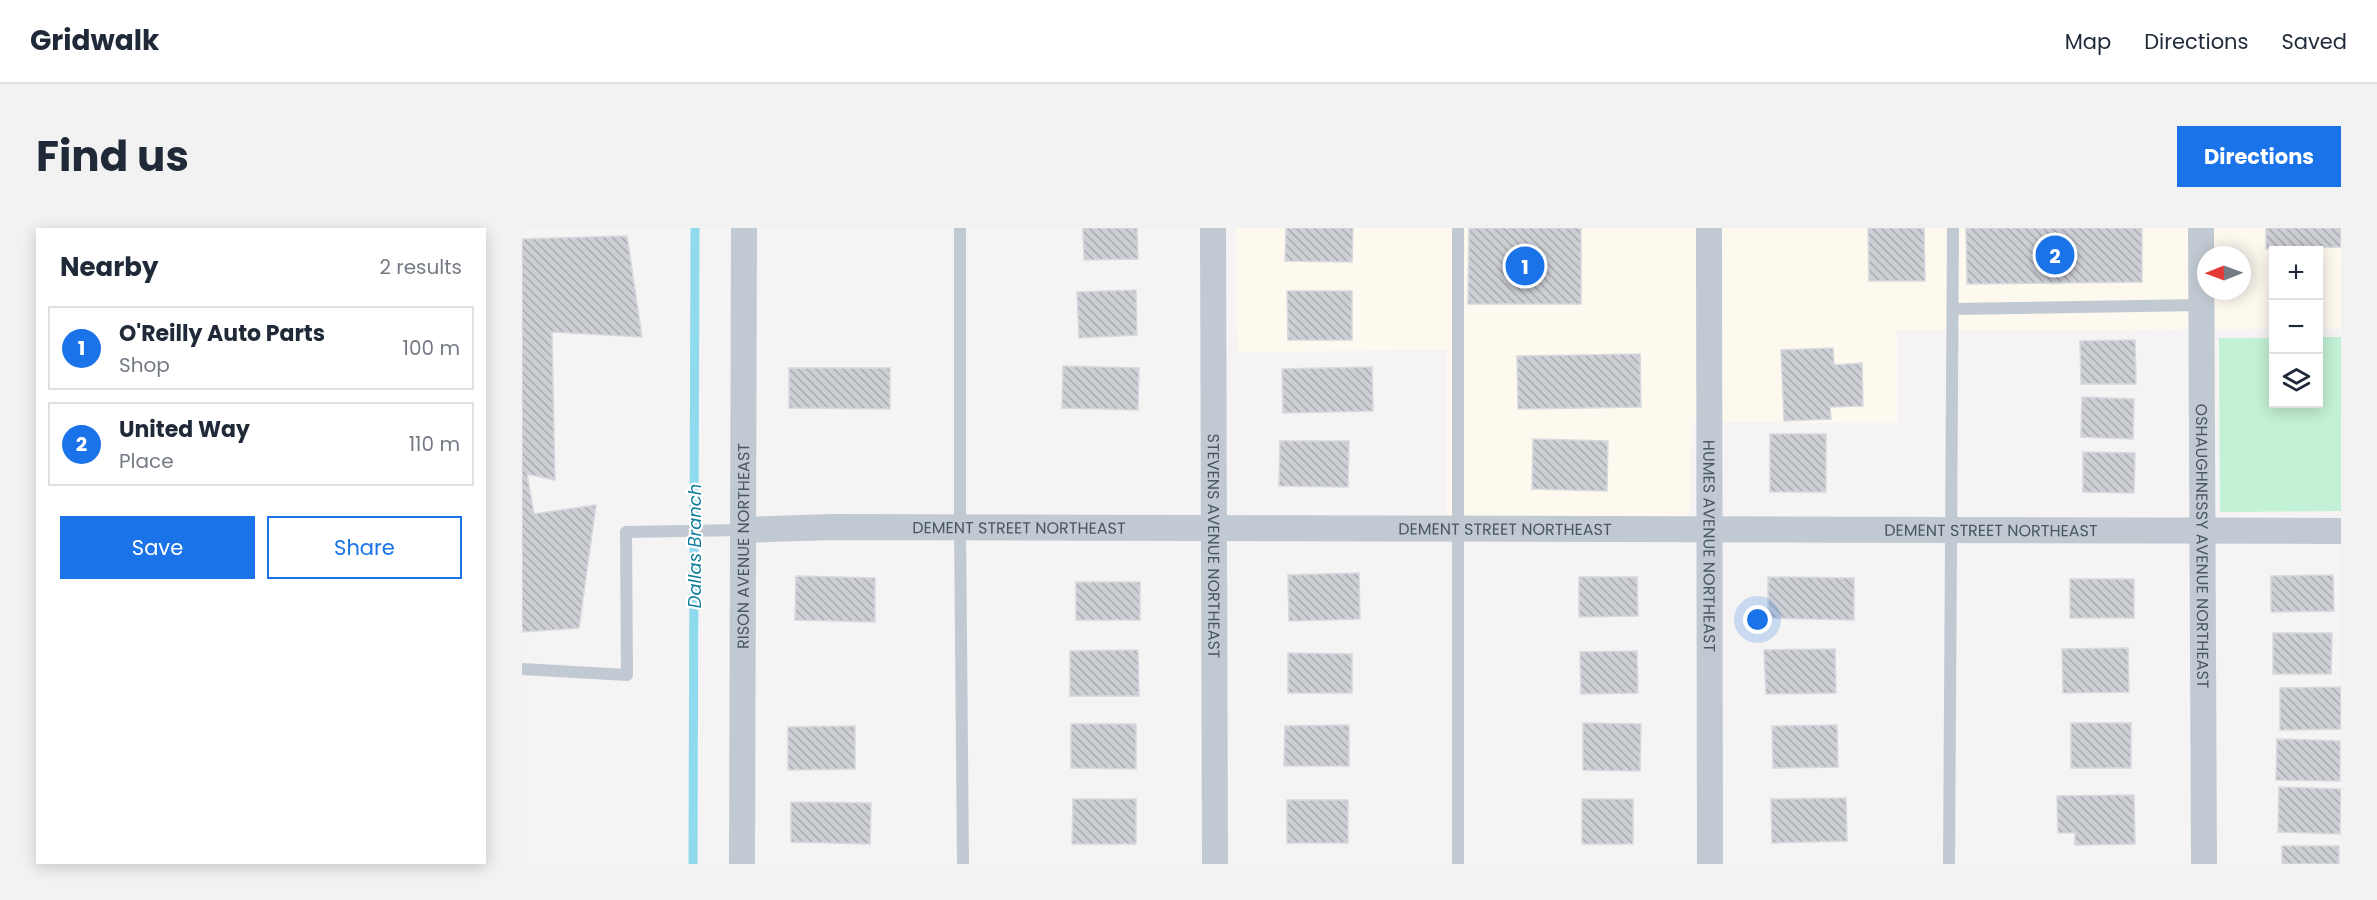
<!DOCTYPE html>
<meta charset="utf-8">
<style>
body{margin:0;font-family:Poppins,sans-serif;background:#f2f2f3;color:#1f2937}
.controls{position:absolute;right:18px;top:18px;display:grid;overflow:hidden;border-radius:0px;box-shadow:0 3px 15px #0003}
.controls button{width:54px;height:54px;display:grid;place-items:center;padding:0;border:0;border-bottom:2px solid #e0e1e3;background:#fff;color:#1f2937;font:30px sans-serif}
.compass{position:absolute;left:1675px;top:18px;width:54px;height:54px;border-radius:50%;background:#fff;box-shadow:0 3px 15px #0003;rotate:269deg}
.you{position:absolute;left:1236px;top:392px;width:21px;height:21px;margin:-15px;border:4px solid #fff;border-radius:50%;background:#1a73e8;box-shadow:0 0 0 9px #1a73e833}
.badge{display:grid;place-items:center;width:39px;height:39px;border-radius:50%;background:#1a73e8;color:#fff;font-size:20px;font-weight:700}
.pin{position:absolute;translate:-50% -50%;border:3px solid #fff;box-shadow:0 2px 6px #0006}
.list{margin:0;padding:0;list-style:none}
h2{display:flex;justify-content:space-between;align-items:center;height:78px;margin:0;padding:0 24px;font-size:26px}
h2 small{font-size:20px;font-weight:400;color:#747a83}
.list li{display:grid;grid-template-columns:39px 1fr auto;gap:18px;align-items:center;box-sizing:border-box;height:84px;margin:0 12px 12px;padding:0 12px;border:2px solid #e0e1e3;border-radius:0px}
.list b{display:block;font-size:22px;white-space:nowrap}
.list p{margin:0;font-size:20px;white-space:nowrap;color:#747a83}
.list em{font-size:20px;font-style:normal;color:#747a83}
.actions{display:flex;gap:12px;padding:18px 24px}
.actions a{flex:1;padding:14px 0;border:2px solid #1a73e8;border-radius:0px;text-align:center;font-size:21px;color:#1a73e8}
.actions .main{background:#1a73e8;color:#fff}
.icon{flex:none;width:33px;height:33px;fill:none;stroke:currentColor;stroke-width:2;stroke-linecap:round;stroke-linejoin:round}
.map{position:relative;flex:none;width:1819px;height:636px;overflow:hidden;border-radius:0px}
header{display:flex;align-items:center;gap:36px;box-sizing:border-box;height:84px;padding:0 30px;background:#fff;border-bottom:2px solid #e0e1e3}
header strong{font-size:28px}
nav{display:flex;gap:33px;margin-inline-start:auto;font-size:21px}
.intro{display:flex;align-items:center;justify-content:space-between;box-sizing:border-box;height:144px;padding:0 36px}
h1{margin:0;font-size:42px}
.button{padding:15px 27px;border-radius:0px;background:#1a73e8;color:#fff;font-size:21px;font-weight:700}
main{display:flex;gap:36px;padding:0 36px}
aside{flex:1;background:#fff;border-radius:0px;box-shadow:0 3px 15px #0003}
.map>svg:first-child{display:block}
</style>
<header>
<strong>Gridwalk</strong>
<nav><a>Map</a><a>Directions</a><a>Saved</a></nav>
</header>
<div class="intro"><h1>Find us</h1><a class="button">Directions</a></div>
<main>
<aside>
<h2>Nearby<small>2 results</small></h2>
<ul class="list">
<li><span class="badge">1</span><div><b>O'Reilly Auto Parts</b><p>Shop</p></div><em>100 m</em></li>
<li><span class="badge">2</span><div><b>United Way</b><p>Place</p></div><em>110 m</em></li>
</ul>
<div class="actions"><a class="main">Save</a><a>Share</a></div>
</aside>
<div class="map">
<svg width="1819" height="636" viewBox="0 0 1819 636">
<defs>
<pattern id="building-back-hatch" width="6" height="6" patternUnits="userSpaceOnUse" patternTransform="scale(1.5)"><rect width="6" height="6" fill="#cdcfd5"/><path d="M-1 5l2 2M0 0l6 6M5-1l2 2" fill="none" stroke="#a8abb0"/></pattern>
</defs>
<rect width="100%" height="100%" fill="#f5f3f3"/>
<path fill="#fdf9ef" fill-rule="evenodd" d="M714,0H1819V101H1797L1796,22H1752L1751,101L1375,102V195L1170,194L1167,293H925V122L715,124ZM1684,27H1720V63H1684Z"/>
<path fill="#c3f1d5" d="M1797,109H1819V283L1698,284L1697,110H1751L1752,176H1796Z"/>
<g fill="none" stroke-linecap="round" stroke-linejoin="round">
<path stroke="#90daee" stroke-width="9" d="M171,636L173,0"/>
</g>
<path fill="url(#building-back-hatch)" stroke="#d7d9de" stroke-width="1.5" d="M561,0H615L616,31L562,32Z
M764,0H831L830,34L763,33Z
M947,0H1059V76H946Z
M1346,0H1402L1403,53H1347Z
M1444,0H1620V54L1445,56Z
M1744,0H1819V19L1744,21Z
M105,8L120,109L30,104L33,252L5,246L12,286L74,277L57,400L0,404V11Z
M614,62L615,107L557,110L555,64Z
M765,63H830V112H766Z
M1613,112L1614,156H1559L1558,113Z
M1311,120L1312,137L1340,135L1341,178L1308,179L1309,191L1262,193L1259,122Z
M1118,126L1119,179L996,181L995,128Z
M541,138L617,140L616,182L540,180Z
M850,139L851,183L761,185L760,141Z
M267,140H368V181L267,180Z
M1560,169L1612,171L1611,211L1559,209Z
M1248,206H1304V264H1248Z
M1011,211L1086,213L1085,263L1010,261Z
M758,213H827L826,259L757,258Z
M1561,224L1613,225L1612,265L1561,264Z
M837,345L838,391L767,393L766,347Z
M1811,347L1812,383L1749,384V348Z
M274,348L353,350V394L273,392Z
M1057,349H1115L1116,388L1057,389Z
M1246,349L1332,350V392L1246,390Z
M1548,351H1612V390H1548Z
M554,354H618V392H554Z
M1751,405H1810L1809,446H1751Z
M1606,420L1607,464L1541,465L1540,421Z
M1313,421L1314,465L1244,466L1242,422Z
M616,422L617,468H548V423Z
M1115,423L1116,465L1059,466L1058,424Z
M766,425L830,426V465H766Z
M1819,459V501L1758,502V460Z
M1061,495L1119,496L1118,543L1061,542Z
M1549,495H1609V540H1549Z
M549,496H614V541L549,540Z
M827,497V538H762L763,498Z
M1315,497L1316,539L1251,540L1250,498Z
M333,498V541L266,542V499Z
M1755,511L1818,513V553L1754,552Z
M1757,559L1819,561L1818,606L1756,604Z
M1612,567L1613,616L1553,617V605H1536L1535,568Z
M1324,570L1325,613L1250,615L1249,571Z
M551,571H614V616H550Z
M1060,571H1111V616H1060Z
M765,572H826V615H765Z
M269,574L349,575L348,616L269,614Z
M1760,618H1817V636H1760Z"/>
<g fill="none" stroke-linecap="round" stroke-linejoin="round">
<path stroke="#c1cad2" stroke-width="12" d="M438,0V299L441,636
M1430,81L1679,77
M0,441L105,447L104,304L221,302
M936,636V0
M1427,636L1431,0"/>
<g stroke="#c1cad2" stroke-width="26">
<path id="s1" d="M691,0L693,636"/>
<path id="s2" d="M1187,0L1188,636"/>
<path id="s3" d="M1679,0L1682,636"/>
<path id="s4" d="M221,302L311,299L1819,303"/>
<path id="s5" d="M220,636L222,0"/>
</g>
</g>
<g text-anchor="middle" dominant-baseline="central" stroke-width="4.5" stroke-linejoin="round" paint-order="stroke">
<g font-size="16" fill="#4a5661" stroke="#fff">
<text stroke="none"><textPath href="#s4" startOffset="276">DEMENT STREET NORTHEAST</textPath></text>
<text stroke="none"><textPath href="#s4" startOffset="762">DEMENT STREET NORTHEAST</textPath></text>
<text stroke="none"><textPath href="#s4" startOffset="1248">DEMENT STREET NORTHEAST</textPath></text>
<text stroke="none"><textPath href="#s5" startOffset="318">RISON AVENUE NORTHEAST</textPath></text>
<text stroke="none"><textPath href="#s1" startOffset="318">STEVENS AVENUE NORTHEAST</textPath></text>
<text stroke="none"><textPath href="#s2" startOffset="318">HUMES AVENUE NORTHEAST</textPath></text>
<text stroke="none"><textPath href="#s3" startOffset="318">OSHAUGHNESSY AVENUE NORTHEAST</textPath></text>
</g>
<g font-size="18" font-style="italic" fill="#0c7c9b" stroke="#fff">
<text transform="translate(172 318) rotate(-90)">Dallas Branch</text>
</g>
</g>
</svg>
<div class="controls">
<button>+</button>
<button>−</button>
<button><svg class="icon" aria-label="layers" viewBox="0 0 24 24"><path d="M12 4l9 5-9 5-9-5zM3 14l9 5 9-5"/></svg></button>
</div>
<svg class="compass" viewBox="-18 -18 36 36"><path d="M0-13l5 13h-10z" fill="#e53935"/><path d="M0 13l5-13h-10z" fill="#747a83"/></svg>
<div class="you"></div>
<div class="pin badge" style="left:1003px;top:38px">1</div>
<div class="pin badge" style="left:1533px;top:27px">2</div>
</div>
</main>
